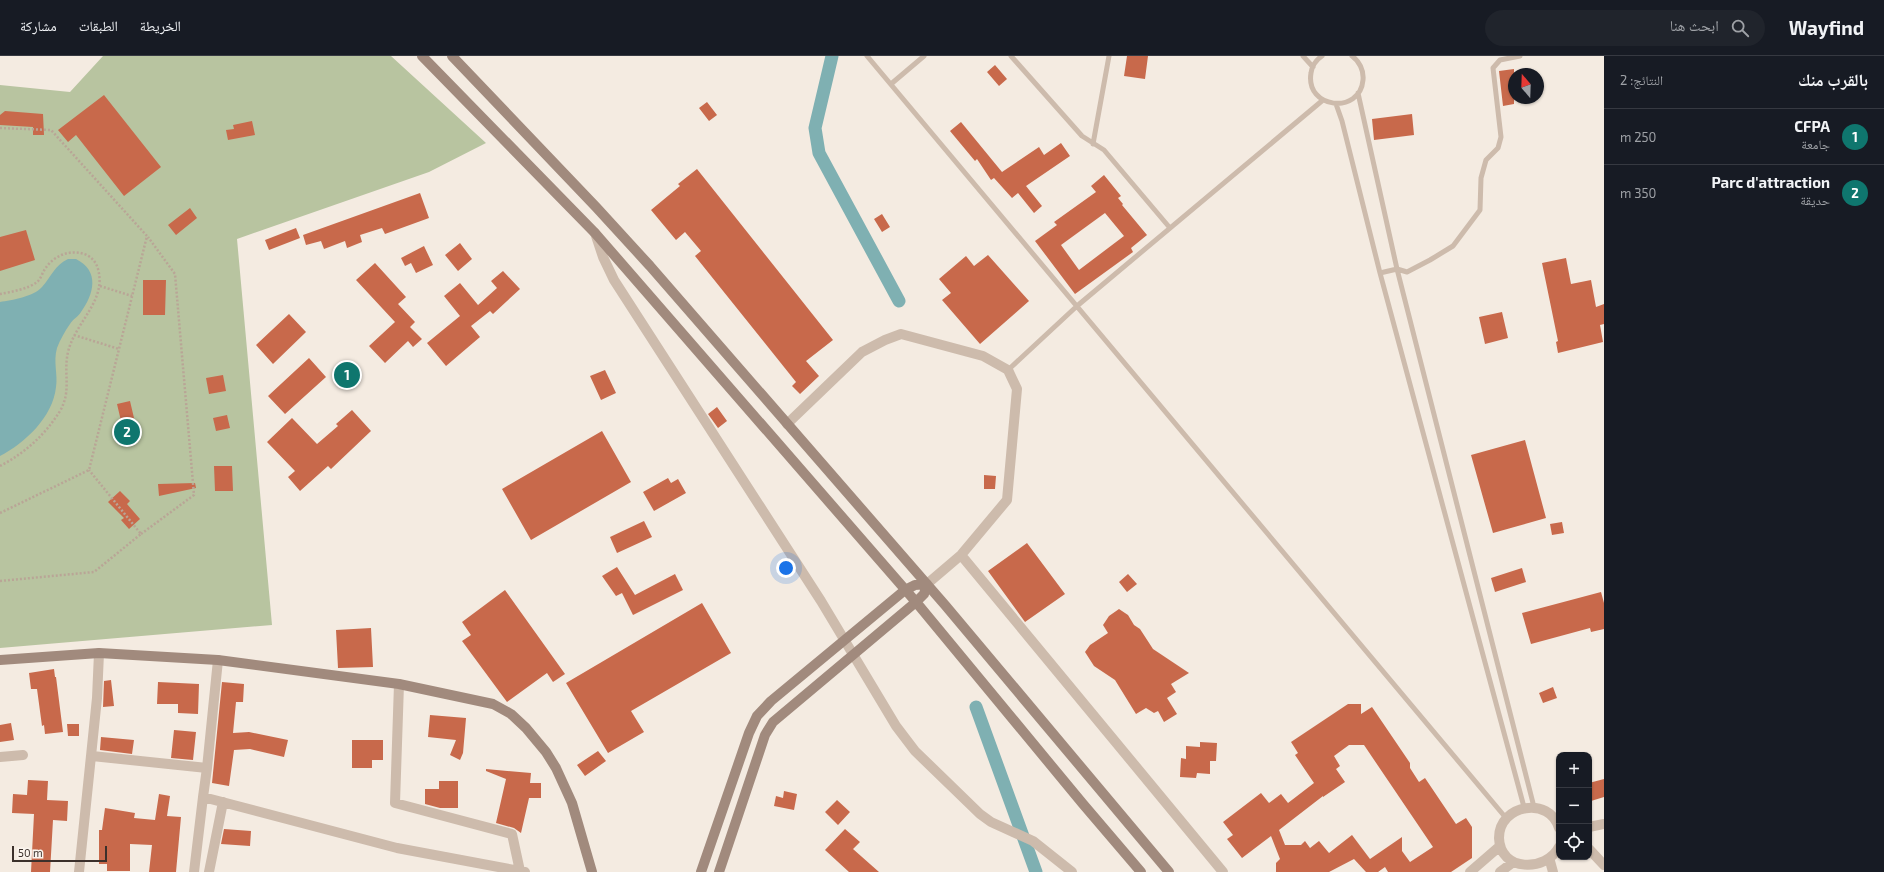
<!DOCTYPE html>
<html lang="ar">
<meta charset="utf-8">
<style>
body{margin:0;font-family:"Exo 2","Noto Naskh Arabic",sans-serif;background:#20242c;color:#f1f3f6;direction:rtl}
.controls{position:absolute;right:12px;bottom:12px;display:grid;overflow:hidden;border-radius:8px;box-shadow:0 1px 3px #0004}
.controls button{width:36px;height:36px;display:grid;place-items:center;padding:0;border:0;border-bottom:1px solid #363941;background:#171b24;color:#f1f3f6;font:20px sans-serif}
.compass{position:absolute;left:1508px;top:12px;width:36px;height:36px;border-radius:50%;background:#171b24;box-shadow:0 1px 3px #0004;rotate:341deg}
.scale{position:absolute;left:12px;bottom:10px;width:95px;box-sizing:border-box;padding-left:4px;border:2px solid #3b302b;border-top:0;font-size:11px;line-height:14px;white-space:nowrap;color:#3b302b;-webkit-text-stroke:3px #fbf5ee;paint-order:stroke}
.you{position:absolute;left:786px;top:512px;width:14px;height:14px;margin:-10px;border:3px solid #fff;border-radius:50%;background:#1a73e8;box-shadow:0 0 0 6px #1a73e833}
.badge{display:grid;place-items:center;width:26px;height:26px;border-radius:50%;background:#0f766e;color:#fff;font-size:13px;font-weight:700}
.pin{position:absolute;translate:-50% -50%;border:2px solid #fff;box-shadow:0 1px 4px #0006}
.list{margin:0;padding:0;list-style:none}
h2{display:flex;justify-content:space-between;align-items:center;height:52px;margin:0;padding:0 16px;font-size:17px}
h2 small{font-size:13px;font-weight:400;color:#9ea1a6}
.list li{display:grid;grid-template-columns:26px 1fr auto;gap:12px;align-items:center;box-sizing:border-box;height:56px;padding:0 16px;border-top:1px solid #363941}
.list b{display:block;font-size:15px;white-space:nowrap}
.list p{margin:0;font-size:13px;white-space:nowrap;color:#9ea1a6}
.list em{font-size:13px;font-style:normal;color:#9ea1a6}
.icon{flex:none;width:22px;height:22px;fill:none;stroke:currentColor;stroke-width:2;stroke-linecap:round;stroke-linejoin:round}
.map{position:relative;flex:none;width:1604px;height:816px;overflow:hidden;direction:ltr}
header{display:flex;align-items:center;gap:24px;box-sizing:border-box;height:56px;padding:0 20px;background:#171b24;border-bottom:1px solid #363941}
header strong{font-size:19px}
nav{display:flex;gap:22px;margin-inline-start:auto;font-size:14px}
.search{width:280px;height:36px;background:#20242c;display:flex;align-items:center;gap:10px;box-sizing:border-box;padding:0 14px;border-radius:22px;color:#9ea1a6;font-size:15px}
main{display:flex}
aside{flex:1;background:#171b24}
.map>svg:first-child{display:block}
</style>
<header>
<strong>Wayfind</strong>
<div class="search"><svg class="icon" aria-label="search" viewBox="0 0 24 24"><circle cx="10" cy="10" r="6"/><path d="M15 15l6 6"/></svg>ابحث هنا</div>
<nav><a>الخريطة</a><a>الطبقات</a><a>مشاركة</a></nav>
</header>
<main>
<aside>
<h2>بالقرب منك<small>النتائج: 2</small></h2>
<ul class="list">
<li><span class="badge">1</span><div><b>CFPA</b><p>جامعة</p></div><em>250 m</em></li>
<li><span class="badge">2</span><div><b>Parc d'attraction</b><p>حديقة</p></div><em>350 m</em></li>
</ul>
</aside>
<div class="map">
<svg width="1604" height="816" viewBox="0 0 1604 816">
<rect width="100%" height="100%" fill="#f4ebe1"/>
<path fill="#b8c4a0" d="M103,0H391L486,87L429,116L237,183L272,569L0,592V29L70,36Z"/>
<path fill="#7fb0b2" d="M68,203H76C100,215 94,238 81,256C78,261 73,263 70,268C65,275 60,284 57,292C53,306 58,318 56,331C53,361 25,387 0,400V246C12,244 33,241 42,231C51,221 55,209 68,203Z"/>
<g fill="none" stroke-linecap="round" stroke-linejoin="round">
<path stroke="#7fb0b2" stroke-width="13" d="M832,0L815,72L819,97L899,245
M976,651L1036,816"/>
</g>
<path fill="#c8694b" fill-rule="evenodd" d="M1127,0H1148L1145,23L1124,20Z
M995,9L1007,23L999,30L987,16Z
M1514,13V48L1503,50L1499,15Z
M104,39L161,111L124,140L76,79L68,86L58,74Z
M707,46L717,59L709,65L699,52Z
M5,55L43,58L44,79H33V71L0,69V59Z
M1412,58L1414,79L1374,84L1372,63Z
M252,65L255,79L228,84L226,74L234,73L233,69Z
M961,66L1002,116L1039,91L1044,99L1061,87L1070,100L1026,130L1042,150L1034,157L1018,137L1012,142L994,122L991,124L977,103L975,105L950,75Z
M697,113L833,284L806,305L819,320L800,338L792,330L796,326L695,200L701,195L685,176L676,184L651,154L680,130L678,128Z
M1104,119L1121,140L1118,142L1123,148L1122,149L1147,179L1131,192L1133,196L1075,238L1035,185L1057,169L1054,166L1096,136L1091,130ZM1105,157L1124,180L1079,214L1061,189Z
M420,137L429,162L385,178L382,172L360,179L362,186L347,192L345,185L324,193L321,185L306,189L303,179Z
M190,152L197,162L176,179L168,169Z
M882,158L890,171L882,176L874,163Z
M296,172L300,182L269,194L265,184Z
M26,174L35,204L0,215V181Z
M460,187L472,203L458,215L445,199Z
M424,190L433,209L416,217L411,207L405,210L401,202Z
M988,199L1029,245L980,288L942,244L951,237L939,223L966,200L974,210Z
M1566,202L1571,228L1591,224L1596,251L1604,248V268L1600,269L1603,286L1558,297L1556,286L1558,285L1542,207Z
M375,207L406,241L398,248L415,266L410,271L422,283L413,291L408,285L385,307L369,290L395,266L356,224Z
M503,215L520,233L493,258L490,255L471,270L480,281L446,310L427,287L460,260L444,240L460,227L478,249L497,232L491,225Z
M143,224H166L165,259H143Z
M1502,256L1508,282L1485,288L1479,261Z
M289,258L306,276L273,308L256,289Z
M309,302L326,321L285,358L268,340Z
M605,314L616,337L601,344L590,320Z
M223,319L226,335L209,338L206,322Z
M130,345L134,362L121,365L117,348Z
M717,351L727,365L718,372L708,358Z
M352,354L371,375L331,413L328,410L300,435L288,421L295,415L267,386L292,362L317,388L338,370L336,368Z
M227,359L230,372L216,375L213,362Z
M602,375L631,426L531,484L502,433Z
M1525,384L1546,462L1493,477L1471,399Z
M214,410H232L233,435H215Z
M984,419L996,420L995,433H984Z
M668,422L671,427L678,423L686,437L654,455L643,436Z
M195,427L196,432L159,440L158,428Z
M120,435L130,445L127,448L140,463L129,473L121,464L124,462L108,446Z
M644,465L652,481L617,497L610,481Z
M1562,466L1564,477L1552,479L1550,468Z
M1027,487L1065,538L1025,566L988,515Z
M617,511L635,539L675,518L683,534L633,559L622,537L616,540L602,520Z
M1522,512L1526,526L1495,536L1491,522Z
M1128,518L1137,528L1127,536L1119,526Z
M505,534L565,618L553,626L547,617L507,646L462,585L471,579L462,566Z
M1601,536L1604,547V573L1591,576L1590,572L1531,588L1522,557Z
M702,547L731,597L631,655L644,676L608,697L566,627Z
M1119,553L1128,559L1134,569L1140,573L1153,593L1189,617L1171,628L1176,636L1167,642L1177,658L1164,666L1158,655L1154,657L1146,652L1136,658L1115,624L1094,610L1085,596L1090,589L1108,577L1103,569L1109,560Z
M371,572L373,611L338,612L336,574Z
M54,613L55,621H56L63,676L45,678L44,669L42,670L37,633H31L29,617Z
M111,624L114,650L103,651L104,625Z
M158,626L199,628L198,658L178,657V648H157Z
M222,626L244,628L243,646H236L233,677L249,676L288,684L284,701L250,693L234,694L229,730L212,727Z
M1553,631L1557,642L1543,647L1539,637Z
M1348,648H1361V658L1372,651L1410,707V712L1419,726L1425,722L1456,768L1466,762L1472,771V802L1451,816H1388L1385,811L1378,816H1366L1354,803L1329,816H1276V807L1280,803L1271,780L1242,802L1227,783L1233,779L1223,766L1261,737L1269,747L1281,738L1288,747L1314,727L1295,699L1298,697L1291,686ZM1349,689H1364L1433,791L1410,806L1402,795V781L1370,803L1352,779L1329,797L1319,785L1310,792L1305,785L1301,789H1285L1279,774L1323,740V741L1345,726L1336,713L1340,710L1334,700Z
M430,659L466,662L463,697L460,704L450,699L456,684L428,681Z
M11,667L14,684L0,686V669Z
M67,668H79V680H68Z
M174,674L196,676L193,704L171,702Z
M101,681L134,684L132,698L100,694Z
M352,684H383V704H372V712H352Z
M1200,686L1217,687L1216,705H1210V718L1197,717L1196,722L1180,721L1181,702L1186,703V690L1200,691Z
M598,695L606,705L585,720L577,709Z
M486,713L531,717L530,727H541V742H529L521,777L514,772L496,767L506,723L486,715Z
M1604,723V741L1591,745L1589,727Z
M28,724L48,725L47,744L68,745L67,765L53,764L50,816H31L34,758L12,757L13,738L27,739Z
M439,725H458V752H440L425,748V733H439Z
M784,735L797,738L794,754L774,750L776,740L783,742Z
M159,738L170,740L167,760L181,761L176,816H149L152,789L130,788V815H107V808H99V774H102L105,752L135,757L134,762L155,764Z
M837,744L850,756L838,769L825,756Z
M224,773L251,775L250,790L221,788Z
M845,773L860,786L853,793L879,816H849L825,794Z"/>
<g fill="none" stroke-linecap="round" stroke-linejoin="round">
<path stroke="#b9a596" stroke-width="2.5" stroke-dasharray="2 2" stroke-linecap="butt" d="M0,72L51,74L147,180L89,414
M100,230L132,240
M0,238C11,236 28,233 37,226C41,223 42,217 45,213C53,200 70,193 84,198C91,200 96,206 98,213C107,245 75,266 68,296C63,318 72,334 60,355C45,379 25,397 0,410
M74,279L119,293
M0,457L89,414
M141,478L194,439L175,218L148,181
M0,525L94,516L141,478L89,414"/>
<path stroke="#cdbbac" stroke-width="5" d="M867,0L1506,762
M1011,0L1082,80L1104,94L1170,172
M1303,0L1313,11
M1322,0C1316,4 1312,10 1311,17C1305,53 1360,59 1363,24C1364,14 1359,5 1352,0
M891,28L924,0
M1358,37L1397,213L1534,751
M1336,48L1342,65L1380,217L1524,751
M1093,88L1109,0
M1380,217L1397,213L1407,216L1430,204L1453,190L1480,154L1481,122L1486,104L1498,92L1501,81L1493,12L1500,4L1520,0
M1008,314L1077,250L1323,44"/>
<path stroke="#cdbbac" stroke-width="10" d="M595,177L603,201L614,224L821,545L896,670L915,695L980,758L991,766L1033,785L1072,816
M787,368L862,296L885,284L901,278L983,300L1008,314L1017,333L1007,444L961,499L927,528
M961,499L1223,816
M399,628L395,747L512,778L520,815
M92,700L207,712L203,741L397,792L525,816
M0,701L23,699
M207,712L218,604
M1589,771L1604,768
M1559,772C1550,740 1499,748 1499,782C1500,816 1546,816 1559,791
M1589,793L1604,809
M1550,805L1553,816
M79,816L97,642L99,597
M194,816L203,741
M209,816L223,746
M1470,816L1500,790
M1500,816L1512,807"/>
<path stroke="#a18a7d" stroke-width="10" d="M422,0L595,177L916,546L1083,748L1141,816
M452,0L596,151L650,210L945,549L1169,816
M0,604L99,597L218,604L399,628L493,648L511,658L526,672L546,696L556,712L572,747L592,816
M701,816L749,677L757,660L771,645L905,534L915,529L927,528L924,538L916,546L773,666L765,679L719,816"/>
</g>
</svg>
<div class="controls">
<button>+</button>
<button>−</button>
<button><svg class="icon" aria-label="locate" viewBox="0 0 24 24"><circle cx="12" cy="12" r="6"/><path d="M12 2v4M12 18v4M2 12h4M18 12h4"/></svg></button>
</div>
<svg class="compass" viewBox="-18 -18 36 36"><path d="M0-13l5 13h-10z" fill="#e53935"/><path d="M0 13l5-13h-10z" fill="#9ea1a6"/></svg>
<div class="scale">50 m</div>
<div class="you"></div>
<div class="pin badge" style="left:347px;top:319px">1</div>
<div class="pin badge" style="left:127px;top:376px">2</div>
</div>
</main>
